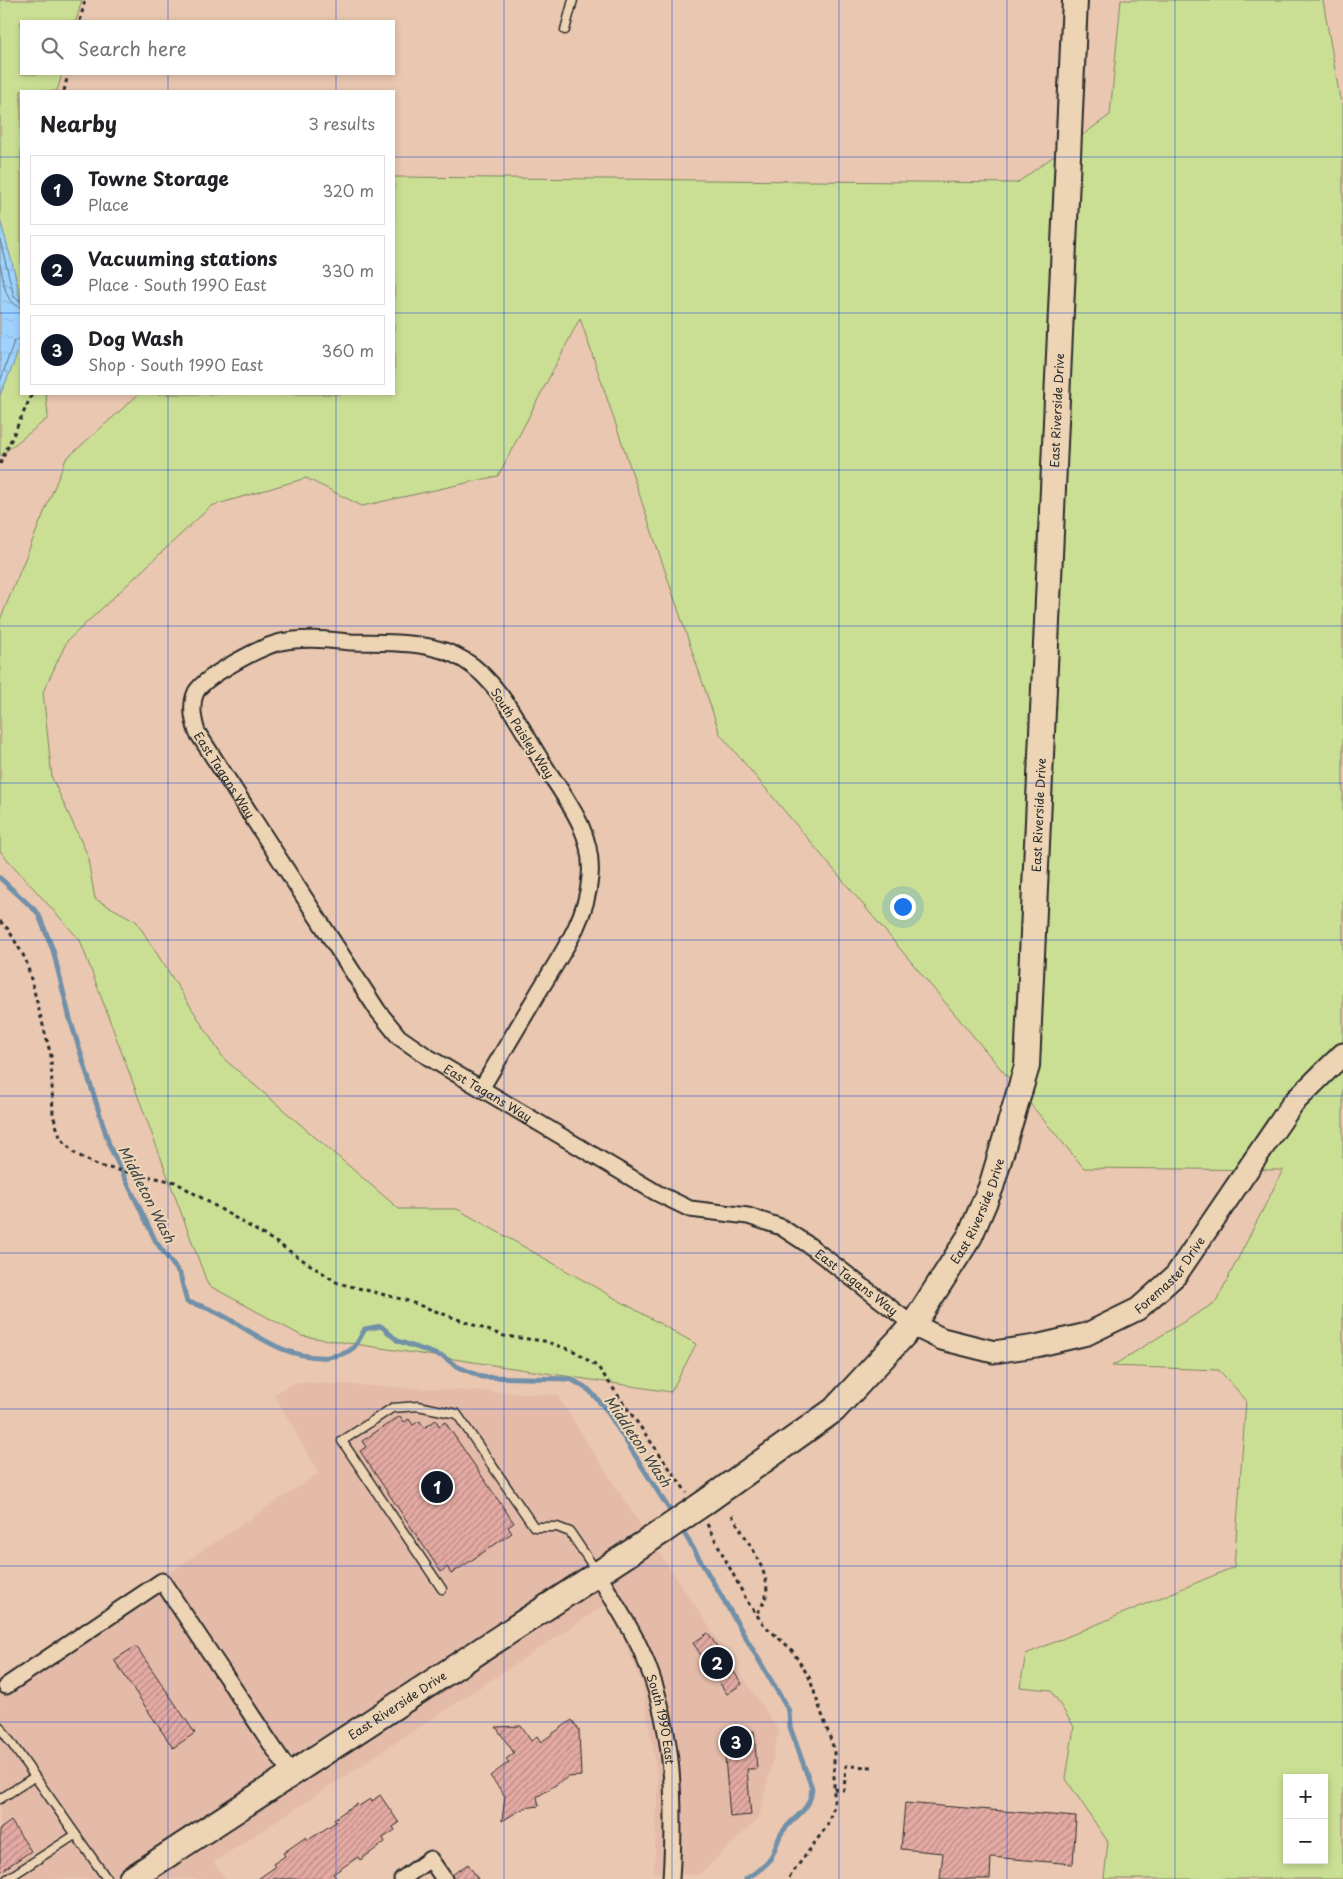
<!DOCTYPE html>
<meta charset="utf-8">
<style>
body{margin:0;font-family:"Playpen Sans",sans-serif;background:#f6f6f6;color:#202124}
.controls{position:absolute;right:15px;bottom:15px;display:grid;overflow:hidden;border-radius:0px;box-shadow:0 2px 8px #0003}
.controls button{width:45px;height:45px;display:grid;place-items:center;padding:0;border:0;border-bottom:1px solid #e0e0e0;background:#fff;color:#202124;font:25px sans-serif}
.you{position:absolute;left:902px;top:906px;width:18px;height:18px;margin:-12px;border:4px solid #fff;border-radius:50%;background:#1a73e8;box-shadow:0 0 0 8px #1a73e833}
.badge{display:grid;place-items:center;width:32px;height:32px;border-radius:50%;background:#111827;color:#fff;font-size:16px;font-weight:700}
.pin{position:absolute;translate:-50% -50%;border:2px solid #fff;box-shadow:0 1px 5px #0006}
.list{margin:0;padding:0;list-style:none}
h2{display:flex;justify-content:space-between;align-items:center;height:65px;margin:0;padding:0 20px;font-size:21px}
h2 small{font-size:16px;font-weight:400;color:#757577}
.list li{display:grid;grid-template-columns:32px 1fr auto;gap:15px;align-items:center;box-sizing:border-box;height:70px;margin:0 10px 10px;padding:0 10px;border:1px solid #e0e0e0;border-radius:0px}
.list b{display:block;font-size:19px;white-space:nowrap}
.list p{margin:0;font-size:16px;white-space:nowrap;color:#757577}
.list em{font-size:16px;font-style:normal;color:#757577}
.icon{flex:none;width:28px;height:28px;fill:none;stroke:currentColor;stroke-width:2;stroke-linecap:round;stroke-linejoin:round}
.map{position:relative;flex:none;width:1343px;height:1879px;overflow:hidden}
.search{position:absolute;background:#fff;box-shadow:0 2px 8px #0003;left:20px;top:20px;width:375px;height:55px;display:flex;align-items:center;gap:12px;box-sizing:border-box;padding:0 18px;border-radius:0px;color:#757577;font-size:19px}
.panel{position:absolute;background:#fff;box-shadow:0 2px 8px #0003;left:20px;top:90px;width:375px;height:305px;border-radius:0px}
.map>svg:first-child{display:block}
</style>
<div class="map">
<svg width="1343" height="1879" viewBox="0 0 1343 1879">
<defs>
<pattern id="water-ripples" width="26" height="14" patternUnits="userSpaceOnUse" patternTransform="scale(1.25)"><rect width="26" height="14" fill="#9fd3fd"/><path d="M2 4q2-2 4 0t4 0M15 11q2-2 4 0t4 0" fill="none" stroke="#89b5d9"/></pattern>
<pattern id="building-hatch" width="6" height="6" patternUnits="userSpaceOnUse" patternTransform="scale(1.25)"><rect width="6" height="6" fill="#e4aaa3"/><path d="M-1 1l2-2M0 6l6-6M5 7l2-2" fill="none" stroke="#b98b85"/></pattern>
</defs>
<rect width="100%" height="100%" fill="#eac7b0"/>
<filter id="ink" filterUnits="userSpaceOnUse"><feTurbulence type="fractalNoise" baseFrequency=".02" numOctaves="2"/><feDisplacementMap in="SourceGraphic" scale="10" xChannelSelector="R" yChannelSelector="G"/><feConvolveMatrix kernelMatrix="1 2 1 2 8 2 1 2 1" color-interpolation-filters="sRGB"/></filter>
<g filter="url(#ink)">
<path fill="#e4bba9" d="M296,1382L557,1395L633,1514L779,1731L759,1818L699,1875L654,1872L658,1780L642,1683L608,1603L214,1862L226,1879H0V1685L319,1473L274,1394Z"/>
<path fill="#cbdf94" stroke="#7b8560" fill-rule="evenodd" d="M0,0H82L76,21H21V74H62L57,91H21V316L18,287L0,220Z
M1121,0H1323L1340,99L1343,105V1879H1104L1108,1842L1066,1779L1074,1727L1051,1690L1020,1687L1026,1654L1234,1567L1246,1400L1219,1370L1112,1366L1216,1302L1283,1170L1084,1168L720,734L580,318L498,476L362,506L306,478L211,506L67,641L43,692L52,778L87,854L95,899L136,921L224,1059L399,1209H457L696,1344L671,1392L302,1336L208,1285L80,940L0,851V620L66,459L139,394H394V177L1017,183L1110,115ZM1287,1778H1324V1860H1287Z
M21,335V394H46L48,418L0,456V395L13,365Z"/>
<path fill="url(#water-ripples)" stroke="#7190a9" d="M0,220C10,256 24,295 21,333C20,354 8,376 0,395Z"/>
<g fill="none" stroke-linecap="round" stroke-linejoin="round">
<path stroke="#596e7f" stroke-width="1" d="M0,240L14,297L21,301
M0,264C4,278 4,306 21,307
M0,382L14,341L21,338"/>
<path stroke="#7190a9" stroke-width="5" d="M0,878L38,913L53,950L70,1019L110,1147L156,1242L180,1274L187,1302C238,1312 268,1360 328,1357C335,1356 347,1354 353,1348C358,1344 361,1335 365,1329L381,1326L398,1341L444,1357L456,1366L482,1377L571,1379L589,1390L605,1408L674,1517
M680,1526L789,1711L790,1727L812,1788C810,1814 793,1815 781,1834C776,1843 774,1855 768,1862C762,1869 753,1874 746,1879"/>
</g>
<path fill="url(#building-hatch)" stroke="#2b2b2b" d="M400,1416L404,1422L409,1419L413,1425L420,1421L424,1428L436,1420L439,1426L445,1422L514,1523L508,1527L512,1533L451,1574L447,1567L441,1572L360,1451L366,1447L362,1441Z
M708,1633L742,1684L727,1694L693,1643Z
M136,1646L195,1733L173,1748L114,1660Z
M572,1720L579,1730L581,1776L568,1777L537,1797L539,1806L524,1808L502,1821L505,1796L490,1776L509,1762L506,1759L514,1753L496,1727L521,1726L531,1741L537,1736L541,1742Z
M754,1731L757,1769H747L751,1815L730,1817L723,1733Z
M380,1795L399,1823L393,1827L395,1830L383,1838L385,1842L377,1848L360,1860L358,1857L333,1874L337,1879H258L275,1867L273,1864L285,1856L283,1853L306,1837L308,1840L336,1822L334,1819L348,1809L357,1804L359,1806L370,1799L372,1801Z
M905,1803L1076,1817L1073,1864L991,1857L990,1879H940L943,1853L901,1849Z
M11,1821L31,1851L0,1872V1829Z
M468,1864L478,1879H453L452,1875Z"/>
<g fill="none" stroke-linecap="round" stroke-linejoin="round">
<defs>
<path id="service" d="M565,30L573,0
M442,1589L342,1441L392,1408L418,1406L457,1414L534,1527H557L570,1532L597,1572
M0,1727L107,1879
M0,1799L34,1777
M7,1879L75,1835"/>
<g id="minor">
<path id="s1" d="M481,1089C500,1057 519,1025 538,993C560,956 587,920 590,877C594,834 568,802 546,768C524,734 500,681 464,660C432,640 388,643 351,642C328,640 304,637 281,642C262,646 205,676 196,692C190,705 193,719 197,732L378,1011L399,1037L428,1057L657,1193L690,1209L748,1216L781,1227L810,1246L913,1325"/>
<path id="s2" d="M598,1574C612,1599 629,1624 641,1650C674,1722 676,1801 671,1879"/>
<path d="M6,1686L162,1581L291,1774"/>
<path d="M402,1879L430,1859L444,1879"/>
</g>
<g id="secondary">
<path id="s3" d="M913,1325L942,1339L994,1352L1036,1346L1087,1334L1138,1309L1176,1275L1293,1103L1343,1054"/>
</g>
<g id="primary">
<path id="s4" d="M701,1505L834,1410L913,1325L970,1236L991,1187L1027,1066L1075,0"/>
<path id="s5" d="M131,1879L663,1531"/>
</g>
</defs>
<use href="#service" stroke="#2b2b2b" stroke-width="11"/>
<use href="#minor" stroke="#2b2b2b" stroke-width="19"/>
<use href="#secondary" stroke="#2b2b2b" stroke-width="25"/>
<use href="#primary" stroke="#2b2b2b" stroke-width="28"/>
<path stroke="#2b2b2b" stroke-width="3" stroke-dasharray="4 4" stroke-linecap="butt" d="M80,21L85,0
M64,91L68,74
M0,464L32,394
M0,921L8,929L26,960L51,1056L53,1115L60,1137L74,1153L99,1166L175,1182L274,1241L338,1283L405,1300L504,1336L544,1341L574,1351L598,1367L687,1493
M732,1515C743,1535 772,1573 766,1596C765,1602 760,1608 757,1613
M707,1524L747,1601L764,1625L791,1649L809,1677L834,1749V1806L827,1826L788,1879
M834,1789L844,1790L846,1766L873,1767"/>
<use href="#service" stroke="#edd4b5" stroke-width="8"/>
<use href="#minor" stroke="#edd4b5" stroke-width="15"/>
<use href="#secondary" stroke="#edd4b5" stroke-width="21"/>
<use href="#primary" stroke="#edd4b5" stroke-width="24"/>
<defs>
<path id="primary-bridge" d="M663,1531L701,1505"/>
</defs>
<use href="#primary-bridge" stroke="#2b2b2b" stroke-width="28" stroke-linecap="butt"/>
<use href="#primary-bridge" stroke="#edd4b5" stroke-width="24"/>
</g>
</g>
<path fill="none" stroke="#1d4ed8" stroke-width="1" stroke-opacity="0.55" d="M168,0V21M336,0V21M504,0V1879M672,0V1879M839,0V1879M1007,0V1879M1175,0V1879M168,74V91M336,74V91M0,157H21M394,157H1343M0,313H21M394,313H1343M168,394V1879M336,394V1879M0,470H1343M0,626H1343M0,783H1343M0,940H1343M0,1096H1343M0,1253H1343M0,1409H1343M0,1566H1343M0,1722H1343"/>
<g text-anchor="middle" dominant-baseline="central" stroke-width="4.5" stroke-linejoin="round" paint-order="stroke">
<g font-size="12" fill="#2b2b2b" stroke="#edd4b5">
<text stroke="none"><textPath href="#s4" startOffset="1221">East Riverside Drive</textPath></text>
<text transform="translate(523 733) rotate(57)">South Paisley Way</text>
<text stroke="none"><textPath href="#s1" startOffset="875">East Tagans Way</textPath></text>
<text stroke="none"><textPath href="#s4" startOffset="816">East Riverside Drive</textPath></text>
<text stroke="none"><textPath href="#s1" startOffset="1295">East Tagans Way</textPath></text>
<text stroke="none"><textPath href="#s4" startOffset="411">East Riverside Drive</textPath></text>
<text stroke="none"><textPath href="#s3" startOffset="284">Foremaster Drive</textPath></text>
<text stroke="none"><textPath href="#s1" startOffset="1715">East Tagans Way</textPath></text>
<text stroke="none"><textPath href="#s5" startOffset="318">East Riverside Drive</textPath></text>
<text stroke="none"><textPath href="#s2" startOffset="160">South 1990 East</textPath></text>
</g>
<g font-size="14" font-style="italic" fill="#3c444a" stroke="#edd4b5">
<text transform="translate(147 1194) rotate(63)">Middleton Wash</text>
<text transform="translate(638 1441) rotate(56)">Middleton Wash</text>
</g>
</g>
</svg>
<div class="controls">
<button>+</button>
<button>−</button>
</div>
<div class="you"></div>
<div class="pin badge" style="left:437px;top:1487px">1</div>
<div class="pin badge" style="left:717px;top:1663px">2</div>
<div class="pin badge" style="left:736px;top:1742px">3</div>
<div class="search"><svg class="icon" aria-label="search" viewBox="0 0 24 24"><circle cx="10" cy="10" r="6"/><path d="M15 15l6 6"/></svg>Search here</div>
<section class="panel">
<h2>Nearby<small>3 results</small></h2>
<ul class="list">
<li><span class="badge">1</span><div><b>Towne Storage</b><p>Place</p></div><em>320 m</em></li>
<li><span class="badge">2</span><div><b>Vacuuming stations</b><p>Place · South 1990 East</p></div><em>330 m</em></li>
<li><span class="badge">3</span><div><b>Dog Wash</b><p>Shop · South 1990 East</p></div><em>360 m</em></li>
</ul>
</section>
</div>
